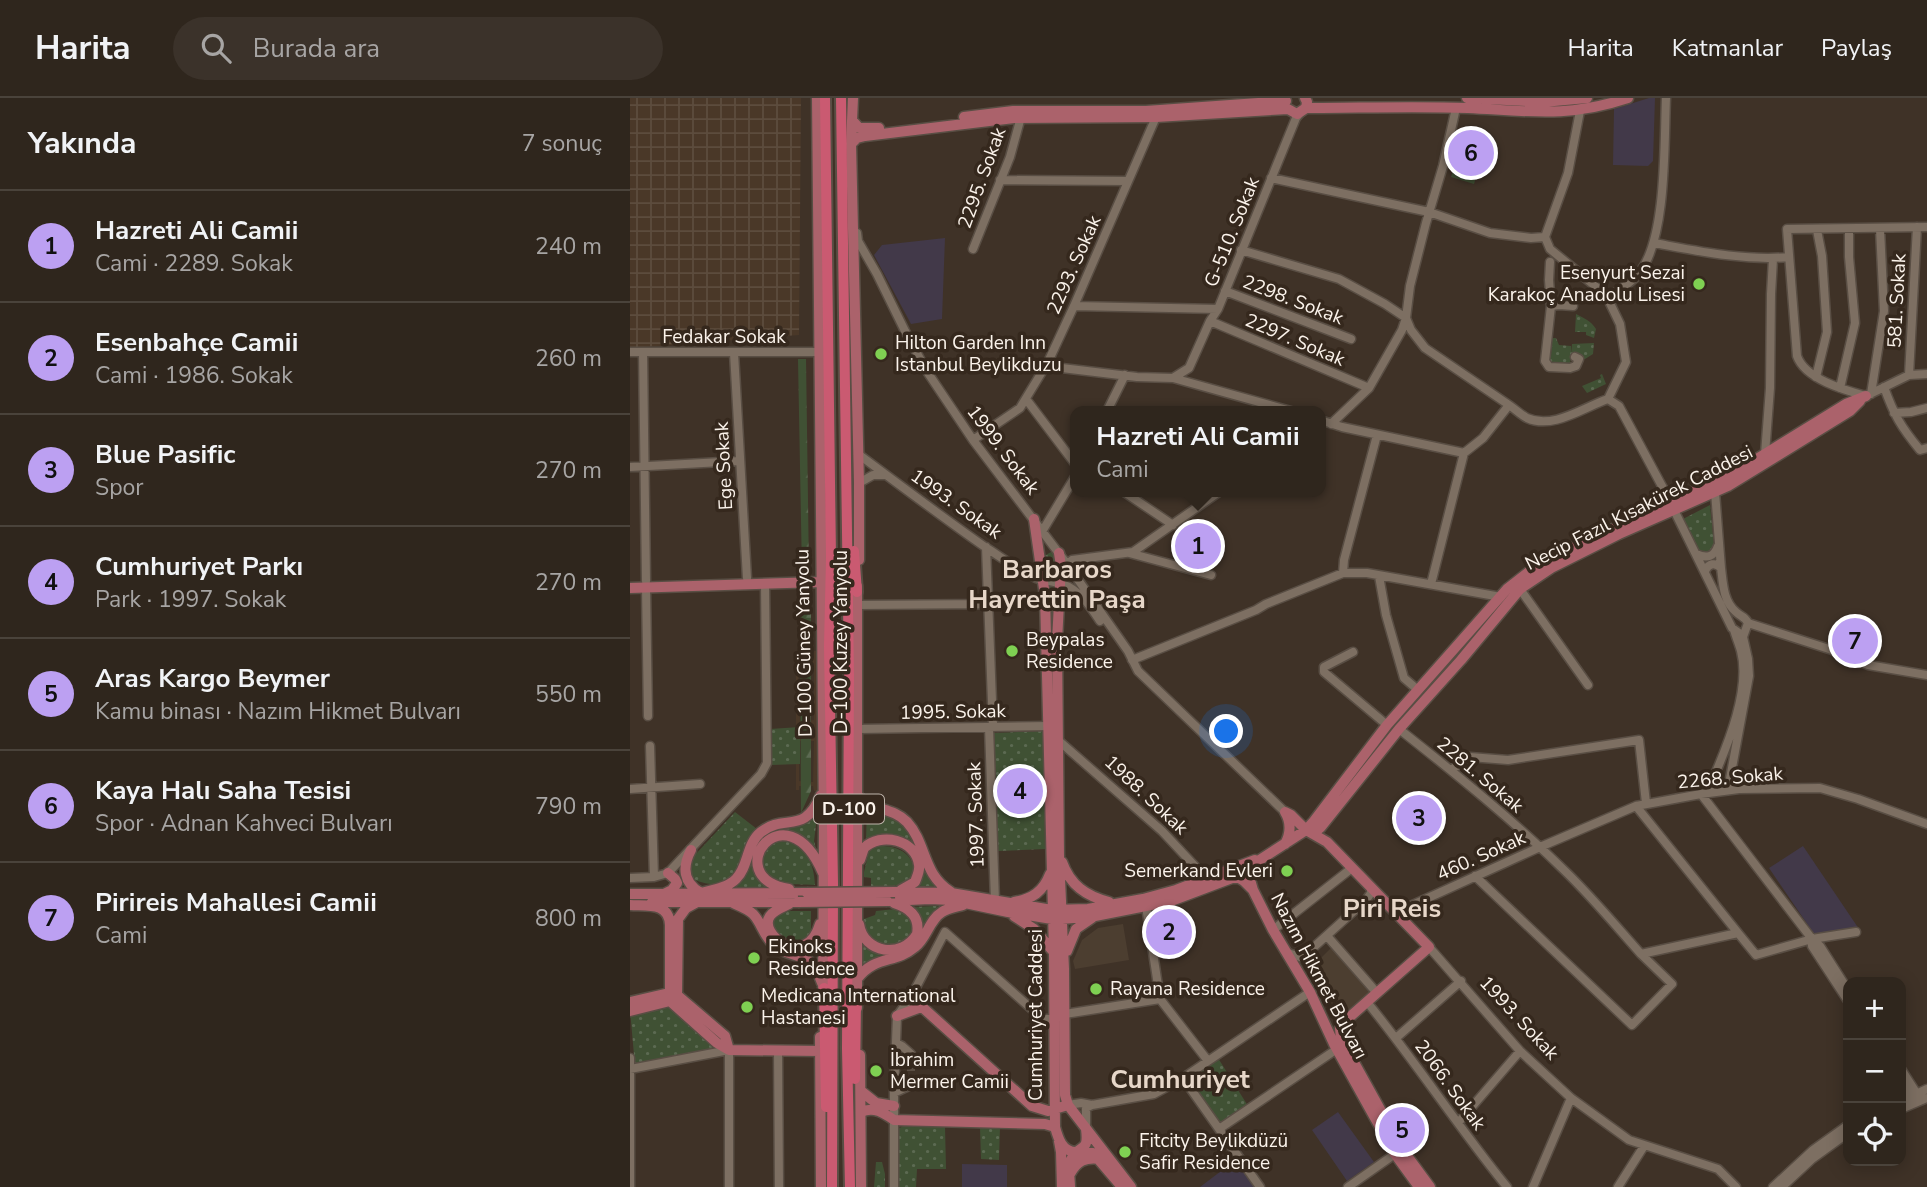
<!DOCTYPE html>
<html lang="tr">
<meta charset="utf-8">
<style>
body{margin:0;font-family:"Nunito Sans",sans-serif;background:#3b322a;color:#f1f3f6}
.controls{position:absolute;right:21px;bottom:21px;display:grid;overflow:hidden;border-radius:14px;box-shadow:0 4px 18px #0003}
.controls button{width:63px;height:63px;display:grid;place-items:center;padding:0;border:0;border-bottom:2px solid #4a433b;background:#2f261d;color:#f1f3f6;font:35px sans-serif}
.you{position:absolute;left:597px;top:634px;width:24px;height:24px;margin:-18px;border:5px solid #fff;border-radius:50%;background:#1a73e8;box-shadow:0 0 0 10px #1a73e833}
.badge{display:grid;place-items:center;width:46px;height:46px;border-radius:50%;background:#bca0f2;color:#111;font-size:23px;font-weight:700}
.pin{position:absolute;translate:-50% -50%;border:4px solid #fff;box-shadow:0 2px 7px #0006}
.popup{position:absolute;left:440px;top:308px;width:256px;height:91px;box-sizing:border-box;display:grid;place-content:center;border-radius:14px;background:#2f261d;filter:drop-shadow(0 2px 5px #0005);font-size:23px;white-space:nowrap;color:#a7a5a4}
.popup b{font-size:26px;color:#f1f3f6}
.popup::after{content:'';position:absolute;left:50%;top:100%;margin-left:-14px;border:14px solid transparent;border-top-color:#2f261d}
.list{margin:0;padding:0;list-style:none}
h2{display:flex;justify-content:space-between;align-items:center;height:91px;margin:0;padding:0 28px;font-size:30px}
h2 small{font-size:23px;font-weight:400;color:#a7a5a4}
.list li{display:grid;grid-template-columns:46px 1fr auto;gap:21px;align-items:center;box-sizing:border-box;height:112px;padding:0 28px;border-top:2px solid #4a433b}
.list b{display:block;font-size:26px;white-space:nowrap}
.list p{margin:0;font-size:23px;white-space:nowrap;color:#a7a5a4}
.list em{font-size:23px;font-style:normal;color:#a7a5a4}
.icon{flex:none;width:38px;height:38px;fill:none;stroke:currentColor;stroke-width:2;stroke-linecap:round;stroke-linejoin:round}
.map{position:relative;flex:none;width:1297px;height:1089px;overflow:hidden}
header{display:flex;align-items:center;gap:42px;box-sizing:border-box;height:98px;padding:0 35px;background:#2f261d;border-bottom:2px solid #4a433b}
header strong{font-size:33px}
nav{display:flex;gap:38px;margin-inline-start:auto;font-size:24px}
.search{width:490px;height:63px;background:#3b322a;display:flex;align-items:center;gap:18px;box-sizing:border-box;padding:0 24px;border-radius:38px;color:#a7a5a4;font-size:26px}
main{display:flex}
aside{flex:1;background:#2f261d}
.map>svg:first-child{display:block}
</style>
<header>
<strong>Harita</strong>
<div class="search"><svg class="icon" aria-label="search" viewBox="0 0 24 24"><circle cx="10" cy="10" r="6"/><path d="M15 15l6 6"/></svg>Burada ara</div>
<nav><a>Harita</a><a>Katmanlar</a><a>Paylaş</a></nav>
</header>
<main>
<aside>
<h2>Yakında<small>7 sonuç</small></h2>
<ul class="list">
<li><span class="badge">1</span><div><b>Hazreti Ali Camii</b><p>Cami · 2289. Sokak</p></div><em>240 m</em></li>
<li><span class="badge">2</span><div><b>Esenbahçe Camii</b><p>Cami · 1986. Sokak</p></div><em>260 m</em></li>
<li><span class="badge">3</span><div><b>Blue Pasific</b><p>Spor</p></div><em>270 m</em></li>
<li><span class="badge">4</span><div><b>Cumhuriyet Parkı</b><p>Park · 1997. Sokak</p></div><em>270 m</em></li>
<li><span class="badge">5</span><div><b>Aras Kargo Beymer</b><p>Kamu binası · Nazım Hikmet Bulvarı</p></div><em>550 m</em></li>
<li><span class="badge">6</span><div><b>Kaya Halı Saha Tesisi</b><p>Spor · Adnan Kahveci Bulvarı</p></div><em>790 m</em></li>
<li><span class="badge">7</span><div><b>Pirireis Mahallesi Camii</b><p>Cami</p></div><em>800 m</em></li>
</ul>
</aside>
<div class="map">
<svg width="1297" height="1089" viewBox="0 0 1297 1089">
<defs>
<pattern id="industrial-grid" width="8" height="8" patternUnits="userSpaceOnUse" patternTransform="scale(1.75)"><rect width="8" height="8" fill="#4a3828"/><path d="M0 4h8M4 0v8" fill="none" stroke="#5c4c3d"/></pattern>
<pattern id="grass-dots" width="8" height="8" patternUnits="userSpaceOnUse" patternTransform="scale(1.75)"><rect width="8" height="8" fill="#405134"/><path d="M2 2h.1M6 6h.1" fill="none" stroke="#5c6a52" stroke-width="1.8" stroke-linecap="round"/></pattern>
<pattern id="forest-firs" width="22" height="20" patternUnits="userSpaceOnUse" patternTransform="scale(1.75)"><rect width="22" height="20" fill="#405134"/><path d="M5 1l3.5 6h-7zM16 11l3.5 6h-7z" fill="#5c6a52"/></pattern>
</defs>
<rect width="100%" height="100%" fill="#3f3227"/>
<path fill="#4c3e30" d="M493,826L499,862L445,871L443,863L452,842L468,830Z
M703,848L744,893L711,921L699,908L702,906L691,887L679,872Z"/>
<path fill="url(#industrial-grid)" d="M0,0H171L169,237L0,250Z"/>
<path fill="#423949" d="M1019,0H1025L1023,63L1018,68L983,67L984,11Z
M315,140L312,221L281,226L244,157L252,147Z
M1173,748L1229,831L1184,836L1139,770Z
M708,1014L744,1064L717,1083L682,1032Z
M607,1061L626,1089H570Z
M332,1066L377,1067V1089H332Z"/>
<path fill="#4a3828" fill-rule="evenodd" d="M166,553H169V560H184V553H187V693H184L183,688H169V692H166ZM179,564L184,565V622L170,623L168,565ZM169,626H184V639H169ZM169,643H184L183,684L169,683Z"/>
<path fill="url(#grass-dots)" d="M946,216C954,220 961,223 966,231L964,240L956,237V234H945Z
M922,240H926L929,247L941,248V256L942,246L964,245L963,256L955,261L941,258L940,266L918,264V258H921Z
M972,276L976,286L957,295L952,288L971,280L970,277Z
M1080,407L1084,447L1081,454L1076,456L1068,453L1053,421Z
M421,454L424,455L426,461V478L419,480L416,475L414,458Z
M417,486L427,488L424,516V757H422L421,526Z
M170,629V666L141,667L140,631Z
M413,633L415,751L368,753L364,635Z
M237,709L258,715L278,729L307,788H291L288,786C296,775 294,767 289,755L251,737L236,743Z
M105,714L127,731C102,755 117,800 64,782L62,779V760Z
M184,717L187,719L184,743L187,754H186C171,732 139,721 126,751L140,789H99L123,747L134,735Z
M151,742C176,747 184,764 185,787C173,786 158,788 146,782C124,771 129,749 151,742Z
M248,748C255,748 263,748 270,752C283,758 290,775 275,784C266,790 252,788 241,788V780L234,779V774L239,753Z
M305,808L314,809C296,821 297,836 284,847C274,856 260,857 248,861C243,862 238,865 233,868V845C264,869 313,840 282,809Z
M265,811C320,832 232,875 234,821L245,817L246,813Z
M154,813H181V838L177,843L165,846L147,838L142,825L145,819Z
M40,905L86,948L85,952L5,968L0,912Z
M588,960L618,1008L590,1026L561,984V979Z
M273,1028L315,1029L316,1071H287L286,1089H269L268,1031Z
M350,1029H370L369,1062L351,1061Z
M246,1064H252L255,1076V1089H244Z"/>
<path fill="url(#forest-firs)" d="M168,261H176L179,474H172Z
M170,491H181V693L171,715Z"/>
<path fill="#405134" d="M834,38L856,44L844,86L821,79Z"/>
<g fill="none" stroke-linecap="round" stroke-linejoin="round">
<path stroke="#5b4f44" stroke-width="8" stroke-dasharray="8 4" stroke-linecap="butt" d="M281,985V962"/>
<defs>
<path id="minor" d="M826,10L813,68L796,125L780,188L776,220L781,232L795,250L879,307
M641,80L799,114L860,135L901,140L915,139
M370,82L498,83
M1297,129L1157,131L1167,258C1175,281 1214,292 1236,298L1279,277L1297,276
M227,135L228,143L247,176L275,233L296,272L343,342L437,466L498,553L508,573L655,714
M915,139L920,151L976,197L990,226L996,264L978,301
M915,139L938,75L950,13
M1024,145C1068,153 1114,163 1159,159
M343,151L380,59L391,19
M611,152L709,181L755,206L776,220L772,232L739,290L701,326
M920,164L919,182L921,208L929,207L943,208
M595,193L721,241
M985,195C993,189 1005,182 1010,174C1037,138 1034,45 1036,0
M444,208L588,211L666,20L670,15
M921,208L915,263L919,269L940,270L946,268L949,261L945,259
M580,223L739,290
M0,254H188
M13,254L16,483
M104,255L117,480
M415,268L507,279L543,280L559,270L580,223L588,211
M1279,277L1287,129
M1186,279L1197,234L1192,158L1187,132
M543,280L661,313
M1254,289C1264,317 1271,329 1290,352L1297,350
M1210,290L1225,225L1219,159V132
M1241,296L1254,213L1250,131
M396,301L446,367
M477,313L495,277
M1264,315L1281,314L1297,310
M690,322L712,329L834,355L853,340L879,307C885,311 891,317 897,320C923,332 954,309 978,301L989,308L1040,403
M343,342L390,310L418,264L444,208L526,19
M228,356C270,387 312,419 355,449C371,459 388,472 406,480C414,483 424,483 432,486C450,492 460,508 470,523
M1135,356L1140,290L1141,196L1143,161
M0,369L110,363
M229,385L243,377H255
M494,394L543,427
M1085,394L1091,470
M1044,412L1102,530L1109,535
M413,432L446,377
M356,449L363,629
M499,455L581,477
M1066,456C1077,461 1084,459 1088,448
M437,466L442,462L503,454L589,394
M1075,473C1079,465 1085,464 1091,470C1093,485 1093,503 1106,514C1111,519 1115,518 1118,525L1199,551L1238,567L1297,577
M713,475L714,462L747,337
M749,478L756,517L774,580L788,592
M801,486L834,355
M16,490L18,618
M890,491L958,587
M227,507L358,506
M723,554L694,569V574L757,627
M502,562L626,512L636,506L713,475H737L871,499
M359,629L365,803
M228,631L419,628
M769,631C826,676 883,722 935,773C962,799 986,828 1011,856L1108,835L1006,708
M429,643L532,733L576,780
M20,648L24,779
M821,672L840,659L878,662L1009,642L1016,705
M0,691L70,686
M1091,693L1097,690L1099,686L1119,578L1118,561L1113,539L1118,525
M1091,693L1084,689L1083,681C1098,646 1121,591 1111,553C1109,546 1106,539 1104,532
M1071,696L1182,841L1190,848L1218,892
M845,778L1002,927L1042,886L1011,856
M0,780L24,779L38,775L131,676L137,665L135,486
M516,808L530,901L578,963
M767,814L910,749L1006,708L1071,696L1109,691L1190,690L1228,701L1297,726
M643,832L722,770
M1108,835L1126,857L1182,841L1226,834
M697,838L747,895
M1182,841V848L1218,903
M799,849L890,953L941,1000L999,1042L1088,1071L1106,1089
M658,855L670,859L675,857L736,802L741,795V789
M737,904C786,964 828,1029 877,1089
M435,916L530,901
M766,940L831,883
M266,945L272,948L281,956V962
M148,952L149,1089
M0,960V1089
M0,971L99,952V1089
M1271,971L1287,996
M553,980L630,1089
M1271,983L1281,998
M264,995L281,987V985
M1271,1003L1297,991
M438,1007L451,1005L462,1007L524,996L553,980L680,894
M1271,1011L1297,1000
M828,1025L890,953
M456,1031V1010L462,1007
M589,1031L707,951
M264,1089V995L267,918L281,899L315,834L413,921H424
M718,1089L765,1056
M903,1089L941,1000
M988,1089L1014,1048
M1143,1089L1183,1052L1218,1027
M1152,1089L1182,1061L1218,1035"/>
<path id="major" d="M187,0L194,729L193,896
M223,0L221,46L229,385V462
M675,0L677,4L676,10
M837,0L913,4L957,0
M334,19L383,13H516L656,3
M222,22L229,30H249
M221,46L227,40L235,38L384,20L526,19L658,11L667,16L676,10C729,10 784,8 838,10C899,13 938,20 998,0
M404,421L415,498L424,854L425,1029C428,1040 432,1054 446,1054C453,1054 456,1053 463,1055L492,1089
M429,455L431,468L427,543L429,758L434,871L435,997L438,1007L501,1089
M0,490L190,484
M228,698C241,713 263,709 277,724C297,746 292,776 321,794
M683,736L691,729L769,631L831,562L890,491L921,470L989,436L1098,388L1220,313L1230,303
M655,746C661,735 661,724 655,714L661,717L676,732L697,744L799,849L714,924L710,930L711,941L772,1051L800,1089
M61,752C52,769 53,785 71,795C82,792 97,790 106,781C119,768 116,746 131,734C155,715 174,738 191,697
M230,762L234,750C250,734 286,741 289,767C290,773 287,778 285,784L271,792
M432,764C440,787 456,798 479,804
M159,791C87,779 155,687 193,775
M623,792L619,778L622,767L676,732L684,723L757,627L877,491L909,466L1109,372L1216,306L1236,298
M265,794L321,795L422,812L458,811L513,801L546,792L625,762
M0,796L177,795
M34,796L42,792L47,785L45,781L38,775
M257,803L300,801L321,802L378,814L422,821H432L465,818L541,803L602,780H609L614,783L623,792L643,832L680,894L704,946L765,1056L789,1089
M22,804H168
M384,804C402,801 413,794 420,776
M103,805C110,808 118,811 123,816C131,824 133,836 142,845C162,864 180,849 192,885
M159,806C153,809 144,812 140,818C127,836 176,873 190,826
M0,807C18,808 39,804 40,827V903L87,945L99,952
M384,818L404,831L422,852
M229,826C234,856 272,861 287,836C290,819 280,810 264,805
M437,853L446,831L462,820
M227,881C245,857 265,866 285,849C297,840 299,822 312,814C318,810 326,809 333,807
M47,897L48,821L56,810L67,804
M281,899L402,1008L418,1013L438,1007
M0,904L40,895L47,897L95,938L99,952
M227,910V488
M0,913L40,903L44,900
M267,918L291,909
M190,939L191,1089
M99,952L190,953
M230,957L231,1089
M231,993L246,1005L264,1008
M231,1014C244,1008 254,1015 264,1022L415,1026L425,1029
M429,1043L431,1054L432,1089
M440,1076C447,1063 455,1059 470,1061
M440,1089C440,1081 437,1067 442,1060C451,1045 459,1055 456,1031"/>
<path id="highway" d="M195,0L201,460L199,548L203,786L202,1089
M211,0L219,579L217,951L220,1089
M224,453L227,494
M194,890L196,1009
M225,981L226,904"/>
</defs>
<use href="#minor" stroke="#594e44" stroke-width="11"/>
<use href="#major" stroke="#594e44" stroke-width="13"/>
<use href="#highway" stroke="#594e44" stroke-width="14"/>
<use href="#minor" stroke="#7d6f62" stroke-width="8"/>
<use href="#major" stroke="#ab626b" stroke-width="10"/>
<use href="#highway" stroke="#ca5a71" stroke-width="10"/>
<defs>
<path id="major-bridge" d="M177,795L265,794
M168,804L257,803"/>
</defs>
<use href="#major-bridge" stroke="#594e44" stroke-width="13" stroke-linecap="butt"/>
<use href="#major-bridge" stroke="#ab626b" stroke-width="10"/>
</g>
<g fill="#7fd052" stroke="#35281d" stroke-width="2.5">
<circle cx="1069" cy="186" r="7"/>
<circle cx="251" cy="256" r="7"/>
<circle cx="382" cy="553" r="7"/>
<circle cx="657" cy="773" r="7"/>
<circle cx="124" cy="860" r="7"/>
<circle cx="466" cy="891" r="7"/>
<circle cx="117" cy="909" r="7"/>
<circle cx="246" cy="973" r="7"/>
<circle cx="495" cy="1054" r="7"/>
</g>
<g text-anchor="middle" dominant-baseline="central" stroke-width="7" stroke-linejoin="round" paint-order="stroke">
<rect fill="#35281d" stroke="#c0b6ad" stroke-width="2" x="184" y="696.5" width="70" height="29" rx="5"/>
<g font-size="18" font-weight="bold" fill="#fbf3eb">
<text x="219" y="711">D-100</text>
</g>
<g font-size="19" fill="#fbf3eb" stroke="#35281d">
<text transform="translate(352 80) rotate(-70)">2295. Sokak</text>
<text transform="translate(602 134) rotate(-68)">G-510. Sokak</text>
<text transform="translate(444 167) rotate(-66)">2293. Sokak</text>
<text transform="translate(663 202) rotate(21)">2298. Sokak</text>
<text transform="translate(1267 203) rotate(-87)">581. Sokak</text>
<text x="94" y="239">Fedakar Sokak</text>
<text transform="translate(665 242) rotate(23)">2297. Sokak</text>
<text transform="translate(373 352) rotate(53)">1999. Sokak</text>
<text transform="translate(94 368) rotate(-93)">Ege Sokak</text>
<text transform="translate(326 406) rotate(35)">1993. Sokak</text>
<text transform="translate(1009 410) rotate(-27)">Necip Fazıl Kısakürek Caddesi</text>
<text transform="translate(211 544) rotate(-90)">D-100 Kuzey Yanyolu</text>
<text transform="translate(174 545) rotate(-91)">D-100 Güney Yanyolu</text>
<text transform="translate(323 614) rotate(-1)">1995. Sokak</text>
<text transform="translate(850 677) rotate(40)">2281. Sokak</text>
<text transform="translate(1100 680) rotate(-5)">2268. Sokak</text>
<text transform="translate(516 697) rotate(43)">1988. Sokak</text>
<text transform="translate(346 717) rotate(-92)">1997. Sokak</text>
<text transform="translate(851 758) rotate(-24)">460. Sokak</text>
<text transform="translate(689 878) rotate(62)">Nazım Hikmet Bulvarı</text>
<text transform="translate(406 917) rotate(-90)">Cumhuriyet Caddesi</text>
<text transform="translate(889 920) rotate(47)">1993. Sokak</text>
<text transform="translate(820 987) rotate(54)">2066. Sokak</text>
</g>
<g font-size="19" fill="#fbf3eb" stroke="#35281d" text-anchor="start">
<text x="1055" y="175" text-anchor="end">Esenyurt Sezai<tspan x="1055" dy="22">Karakoç Anadolu Lisesi</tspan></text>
<text x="265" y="245">Hilton Garden Inn<tspan x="265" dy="22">Istanbul Beylikduzu</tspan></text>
<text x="396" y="542">Beypalas<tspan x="396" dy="22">Residence</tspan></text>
<text x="643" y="773" text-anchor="end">Semerkand Evleri</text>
<text x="138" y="849">Ekinoks<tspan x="138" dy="22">Residence</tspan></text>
<text x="480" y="891">Rayana Residence</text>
<text x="131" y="898">Medicana International<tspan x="131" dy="22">Hastanesi</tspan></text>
<text x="260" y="962">İbrahim<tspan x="260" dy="22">Mermer Camii</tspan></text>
<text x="509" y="1043">Fitcity Beylikdüzü<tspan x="509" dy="22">Safir Residence</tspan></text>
</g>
<g font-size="26" font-weight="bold" fill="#e7d7c9" stroke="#35281d">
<text x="427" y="471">Barbaros<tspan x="427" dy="30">Hayrettin Paşa</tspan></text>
<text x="762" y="810">Piri Reis</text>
<text x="550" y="981">Cumhuriyet</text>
</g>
</g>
</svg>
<div class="controls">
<button>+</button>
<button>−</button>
<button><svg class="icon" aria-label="locate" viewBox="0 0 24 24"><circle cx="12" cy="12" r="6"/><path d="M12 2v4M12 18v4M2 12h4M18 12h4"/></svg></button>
</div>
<div class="you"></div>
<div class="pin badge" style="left:568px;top:448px">1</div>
<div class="popup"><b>Hazreti Ali Camii</b>Cami</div>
<div class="pin badge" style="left:539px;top:834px">2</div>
<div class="pin badge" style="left:789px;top:720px">3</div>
<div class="pin badge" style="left:390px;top:693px">4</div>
<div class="pin badge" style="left:772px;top:1032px">5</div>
<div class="pin badge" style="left:841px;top:55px">6</div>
<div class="pin badge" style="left:1225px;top:543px">7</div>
</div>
</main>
